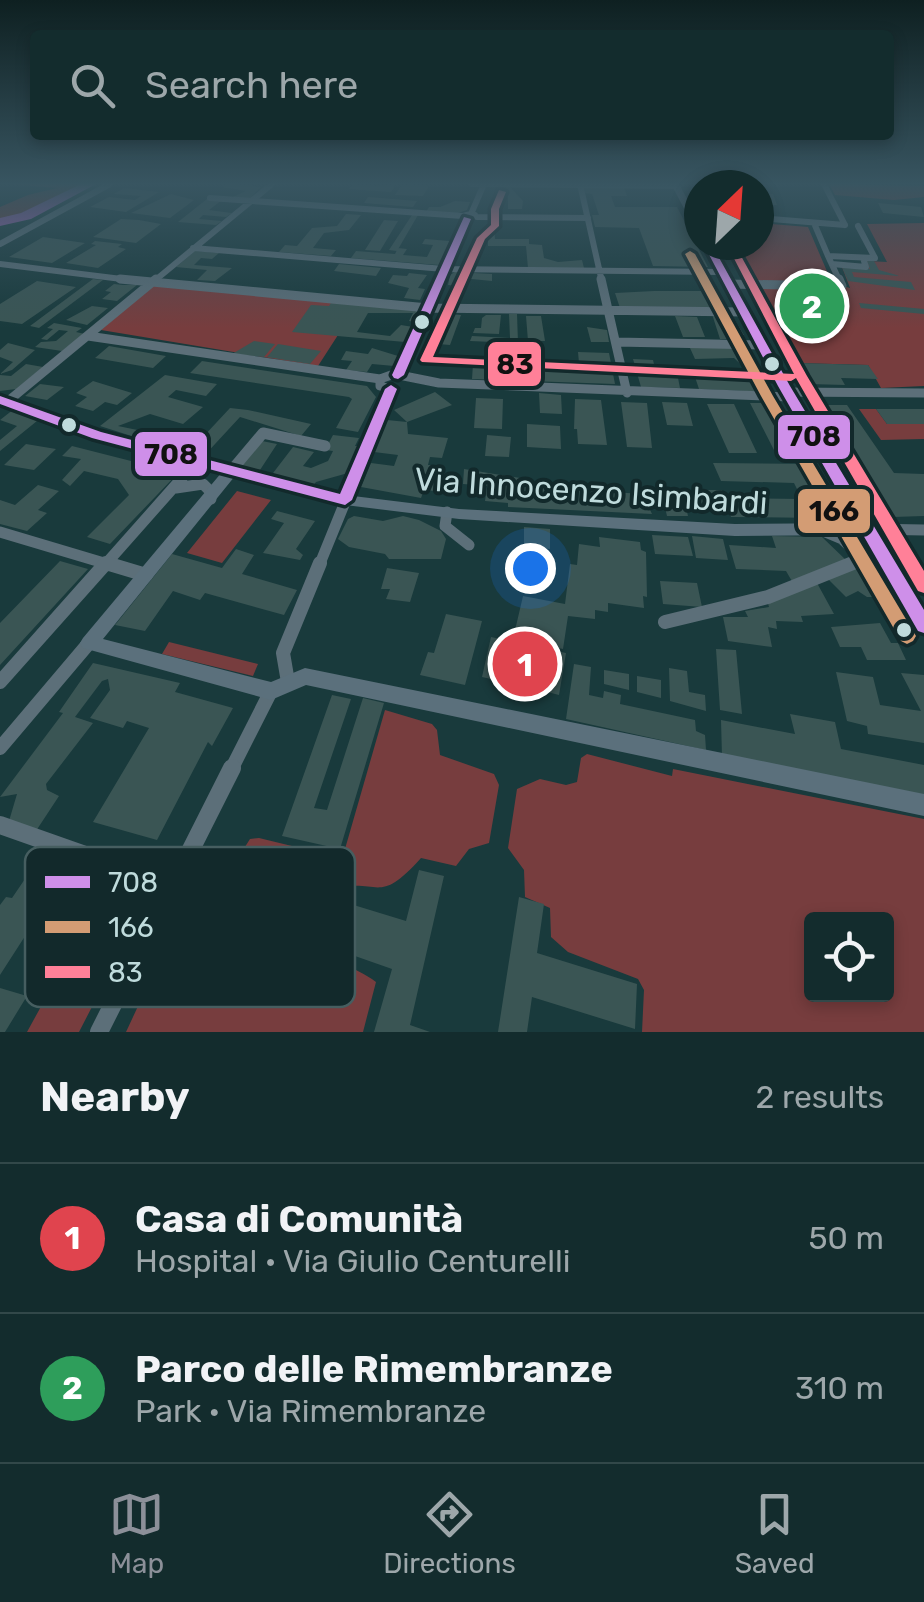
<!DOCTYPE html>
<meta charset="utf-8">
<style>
body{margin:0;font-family:Rubik,sans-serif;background:#1c3435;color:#f1f3f6}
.controls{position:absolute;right:30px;bottom:30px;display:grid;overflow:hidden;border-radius:10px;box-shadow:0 5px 15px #0003}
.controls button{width:90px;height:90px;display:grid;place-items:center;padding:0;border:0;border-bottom:2px solid #324849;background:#132c2d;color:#f1f3f6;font:50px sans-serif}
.compass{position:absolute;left:684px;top:170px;width:90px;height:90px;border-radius:50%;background:#132c2d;box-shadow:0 5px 15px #0003;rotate:25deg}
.you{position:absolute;left:530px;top:568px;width:35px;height:35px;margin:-25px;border:8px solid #fff;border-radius:50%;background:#1a73e8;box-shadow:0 0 0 15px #1a73e833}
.badge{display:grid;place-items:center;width:65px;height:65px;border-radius:50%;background:#8c9099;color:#fff;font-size:32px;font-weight:700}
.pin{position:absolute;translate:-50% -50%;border:5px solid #fff;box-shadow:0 2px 10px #0006}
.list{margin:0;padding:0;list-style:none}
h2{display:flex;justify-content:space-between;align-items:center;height:130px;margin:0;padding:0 40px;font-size:42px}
h2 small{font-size:32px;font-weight:400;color:#9da7aa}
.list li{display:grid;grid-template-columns:65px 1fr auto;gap:30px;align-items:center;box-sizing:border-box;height:150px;padding:0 40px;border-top:2px solid #324849}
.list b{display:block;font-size:38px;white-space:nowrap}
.list p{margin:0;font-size:32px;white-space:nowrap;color:#9da7aa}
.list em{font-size:32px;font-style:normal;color:#9da7aa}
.icon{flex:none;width:55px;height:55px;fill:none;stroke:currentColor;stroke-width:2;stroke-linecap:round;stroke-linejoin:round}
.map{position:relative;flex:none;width:924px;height:1032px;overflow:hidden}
.search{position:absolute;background:#132c2d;box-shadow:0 5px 15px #0003;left:30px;right:30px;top:30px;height:110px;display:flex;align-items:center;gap:25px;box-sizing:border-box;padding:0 35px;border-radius:10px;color:#9da7aa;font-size:38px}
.sheet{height:430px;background:#132c2d}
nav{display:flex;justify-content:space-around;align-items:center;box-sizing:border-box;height:140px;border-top:2px solid #324849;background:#132c2d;font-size:28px;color:#9da7aa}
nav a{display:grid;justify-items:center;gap:5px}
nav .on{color:#8c9099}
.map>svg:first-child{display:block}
</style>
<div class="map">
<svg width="924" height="1032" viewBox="0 0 924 1032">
<rect width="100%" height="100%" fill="#193a3c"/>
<path fill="#773d3e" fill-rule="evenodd" d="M8,184H85L0,223V207L28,195L57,188Z
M829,184L924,186V197L894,200L835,195Z
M759,223L808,227L832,283L850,288L842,267L869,269L867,261L887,262L867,224L924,223V386L881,388L868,365L797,363L728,245H759Z
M153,285L358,304L318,366L101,330Z
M859,409H876L887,424H924V439L881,440Z
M237,491L271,500L222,563L187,553Z
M169,642L258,664L253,676L162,654Z
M385,710L432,724L437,730L440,755L494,774L499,785L489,843L469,849L456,866L421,858C377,907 381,877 331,889L311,941C328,961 355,966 376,982L363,1032H126L146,989L184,990L195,979L243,850L250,839L259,838L333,856L345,849Z
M587,754L672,776L673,769L924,819V1032H642L644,990L638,979L568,952L551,937L550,908L525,897L524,870L508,848L517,789L540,779L566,785L577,782L581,758ZM812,919H886V994H812Z
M105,890L145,904L79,1032H27Z"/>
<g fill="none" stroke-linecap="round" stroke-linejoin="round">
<path fill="#a962ba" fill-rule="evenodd" d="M81,184H96L31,219L0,226V218L21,213Z"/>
</g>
<path fill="#3a5554" d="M226,184H239L261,187L249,199L233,197L246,191L222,187Z
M353,184L378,186L396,184L391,192L349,189Z
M401,186L407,184L429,186L423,196L395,195Z
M584,187L624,188L627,196H611L615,207H677L708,267L653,266L639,228L595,227L592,215H599L592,194L585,193Z
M124,188L159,192L126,212L90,207L109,197L135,200L141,196L114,194Z
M511,188L523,201L522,209H508V198L495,190Z
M759,193L773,194L777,205H769L773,216L759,215Z
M171,194L194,200L170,218L131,213Z
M368,197L417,201L413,207L364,203Z
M207,199L222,200L209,210L232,213L226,217L203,215L199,219L222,221L216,225L178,222Z
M455,201L470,202L467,210L455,214L426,212L429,207H440Z
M878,203L921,207L924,217L883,213Z
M346,214L361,215L349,230L324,233L313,248L336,250L331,256L279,252L285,245L297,246L312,228L337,226Z
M412,215H418L397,251L389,250Z
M121,219L139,220L161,224L136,243L93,237Z
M384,220L398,221L380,251L365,250Z
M494,227L495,239H529V244L542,245L544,258L558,262L582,260L584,268H528L526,246H488V233Z
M43,237L85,243L52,263L9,257Z
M425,239L450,241L439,265L351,258L356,251L395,254L398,248L407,249L403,255L427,257L433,245L422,244Z
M95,241L122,244L118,247L126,249L98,268L66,263L96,245L91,244Z
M195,251L219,253L212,259L201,258L194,265L232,268L215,281L197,280L207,270L176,267Z
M867,261H874L879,270L900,276L852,272L854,277L911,282L915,290L848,281L842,267L870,269Z
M339,264L381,268L376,276L334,271Z
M455,272L492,274V281L461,278L458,286L448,285L450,275Z
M409,273L427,275L418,288L425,289L420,300L404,298L409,288L388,283L393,275L407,276Z
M93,279L103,280L39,328L30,326Z
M37,281L76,287L22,324L0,321V304Z
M114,284L123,285H137L117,301L102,299L111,292L105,291Z
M654,291H715L723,308H620L615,293Z
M331,303L421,310L415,322L409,321L413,313H368L357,332L390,336L401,325L413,327L405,342L292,332L311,305L329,306Z
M859,303L924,309V314L861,308Z
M92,306L108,308L87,325L66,320Z
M439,313L461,315L450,345L426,343Z
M509,314H517L518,343L470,341L472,336L510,338Z
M712,314L732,315L744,335H738L740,339H720Z
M486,315H501L499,334L473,333L475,328H481L482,318Z
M526,316H541L545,341H528Z
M675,316L697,317L705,337H683Z
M54,323L82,328L76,332L85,334L62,351L35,347L41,342L56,341L68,331L59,330L47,340L41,339L53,329L47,328Z
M587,327L607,330L609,342H591Z
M254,341L275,344L264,357L232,354Z
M8,343L35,350L12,370L0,374L13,362L0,357V350Z
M278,344L321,351L310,364L267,357Z
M109,346L166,356L153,368L95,358Z
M749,347L772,392L699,389L694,374L744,379L741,372H749L734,358L695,359L690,348Z
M372,348L398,356L394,366L372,364L367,372L346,370L352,361L341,360L346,351L368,354Z
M578,352L609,353L615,384L472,379L473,364L495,365V368L526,369L525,365H535V369L586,368L589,364L579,363Z
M633,359L653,360L657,377L678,378L680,388L641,387Z
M202,361L367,386L376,397L358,432L336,428L352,399L349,397L190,373Z
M797,363L868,365L878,379L841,378L845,385L809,384Z
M26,364L43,367L16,389L0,391V375L11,376Z
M165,375L217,384L206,396L176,390L168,397L203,407L183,424L150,414L118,426L152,433L144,440L100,426Z
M93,381L132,393L117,405L105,402L93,411L75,406L87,397L76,393Z
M40,384L64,387L47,400L25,396Z
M435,392L452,405L407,422L408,434L448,438L442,458L430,457L428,465H432L430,471L449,474L444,492L424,490L421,498L361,487L371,463L394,466L398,455L374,452L387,420L407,422L394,410Z
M539,393L561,395L562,414L540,413Z
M476,398L503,399L502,429L474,428Z
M575,399L601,400L607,445L578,444L577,429H574Z
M621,402L647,403L652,448L627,447Z
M662,402L687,403L693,426L667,425Z
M750,403H776L804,452H775Z
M707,404H734L757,453H729Z
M822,405H847L894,473L924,474V516L893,517Z
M230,408L248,410L311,424L301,436L240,417L203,457L188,453Z
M14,409L37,421L0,451V440L17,426L0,420Z
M876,409H924V424H887Z
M527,424L560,426L561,449L527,447Z
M333,435L359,438L355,446H360L348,473L316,482L312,487L270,477L293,447L314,452L303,466L311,468L328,461L333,451L325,450Z
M487,435L511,437L509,457L485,456Z
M262,441L277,444L260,470L240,466Z
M26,444L56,449L34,470L4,465Z
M72,446L135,462L142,455L177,464L180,471L110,544L87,537L129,495L118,479L84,471L70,486L62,480L81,459L62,456Z
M713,463L812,464L845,526L825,525L821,518L731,517L729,511H700L693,490H722L725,498L802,499L794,483L721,481Z
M464,469L520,478V486L643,494L652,514L508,507V503L485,501L487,486L463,484Z
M38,485L59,491L38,510L47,513L27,531L0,524V500L15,505Z
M667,487L682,489L688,516H667L662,495H668Z
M277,511L315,521L296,549L303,555L300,560L263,553L284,523L271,519Z
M354,516L383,521L403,516L419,520L441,531L446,539L441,559H389L385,554L349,547L338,539L348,519Z
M524,527L550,529V549L524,547Z
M652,535L688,537L693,556L655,554Z
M692,536L723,539L728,560L696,558Z
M772,536L822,537L848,562L793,583L786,571L736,569L729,545L776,548Z
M599,537L640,542L641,550L646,552L647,597L643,596L644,608L608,603V612L595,610V619L568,616L563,649L513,639L523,596L565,604L570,564L577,565L579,544L600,547Z
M236,549L254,555L242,574L297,590L284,615L205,593L200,600L173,591L145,631L115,625L172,554L222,568Z
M60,561L88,569L0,665V623Z
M855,567L879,577L890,597H867L858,591L846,597L827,578Z
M387,568L419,573L410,602L386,599L390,589H381Z
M660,581L697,583L702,607L663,604Z
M817,583L834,614L801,616L803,622L776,621L777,629L768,627L772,647L728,641L723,617H748L745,611L769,607L767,600Z
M446,614L482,621L465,685L420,675L428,652L434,653Z
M880,623L891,643H898L906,660H867L861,647H840L831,627Z
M491,637L566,653L559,695L532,688L533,680L511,676L509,683L482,677Z
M716,649L736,650L742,714L720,710Z
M93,663L180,683L175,692L233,708L212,746L208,742L157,840L93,822L149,728L127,721L123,728L90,718L110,690L108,679L102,681L75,717L93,723L46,784L47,790L59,796L34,834L9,821L17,794L0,797L63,713L59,712Z
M574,664L591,667L589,695L603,698L604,691L621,695L620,704L695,720L696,731L705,735L706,750L566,719Z
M669,668L687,671L689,692L705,695L706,711L670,701Z
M604,670L629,674V690L604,684Z
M836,672L873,677L880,705L921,711L901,673L924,675V743L868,734L867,726L847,721Z
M637,676L661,680V698L637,692Z
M332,695L351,699L314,808L327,810L363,698L384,703L340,849L282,836Z
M790,714L835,722L841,749L924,765V798L722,757L721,720L795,734Z
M419,870L444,876L410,1025L430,1032H374L392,969L318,943L334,899L406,921Z
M27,876L56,888L0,975V905L6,897L12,898Z
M519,897L544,904L537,953L637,984L635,1029L532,997L527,1032H498Z
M0,988L27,996L5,1032H0Z"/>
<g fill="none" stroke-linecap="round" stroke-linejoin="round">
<path stroke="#5c6f79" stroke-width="6" d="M472,184L676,186
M580,184L602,282
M824,184L845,225
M210,198L463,216
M475,215L471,214L484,184
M477,217L588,218
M759,218L845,225
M814,223L828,256L875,258L858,226
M0,244L110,184
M193,248L444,269L722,272
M828,256L840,282
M0,264L146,282
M832,264L866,267L863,258
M153,282L272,184
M440,282L466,223L463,216L471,214"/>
<path stroke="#5c6f79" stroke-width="9" d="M120,279L428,308L743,312
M601,279L627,393
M728,284L842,286L839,279
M88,336L380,379
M617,342L761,345
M398,375L441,279
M391,389L380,386V379L394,374L439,383L790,397
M787,392L924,393
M7,402L156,279
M384,406L391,389"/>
<path stroke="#5c6f79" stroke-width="11" d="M231,471L263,433L325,446
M176,488L203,484L211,492V499
M447,512L445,526L469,545
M868,529L924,530
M823,531L842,539L863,559
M0,532L114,566
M104,566L197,461
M319,566L385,404
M846,566L863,559L888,564"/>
<path stroke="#5c6f79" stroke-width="14" d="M106,563L146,575
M884,563L888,564
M665,622L768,597L853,563
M0,682L106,563
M288,682L283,653L320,563
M0,748L89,643
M231,770L271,691"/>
<path stroke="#5c6f79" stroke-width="18" d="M0,825L173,886
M99,1032L232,768"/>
<path fill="#5b707c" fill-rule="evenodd" d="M671,184H679L699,221V232L695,229Z
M704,245H712L790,386L924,610V633L918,631L863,535L735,536L459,519L345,505L235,476L103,639L271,682L305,668L924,794V816L306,685L271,700L83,648L80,643L83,638L222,472L92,438L0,404V396L101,432L345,495L459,509L735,524L856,523L778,386Z"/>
<defs>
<path id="bus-1" d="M464,217L471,219L404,375L398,379L394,378L392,375Z
M704,245H712L790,386L924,610V633L918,631L778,386Z
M391,385L397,389L352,500L345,505L92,438L0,404V396L101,432L340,494L385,389Z"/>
<path id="bus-2" d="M690,251L695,254L773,396L913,631L916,636L913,641L907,644L901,641L761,396L685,254Z"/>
<path id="bus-3" d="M499,190L506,192L499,209V226L485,239L433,357L794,374L727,245H735L807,376L924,571V593L918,591L796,378L791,381L422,362L420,360L477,238L491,225V209Z"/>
</defs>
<use href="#bus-1" stroke="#12292b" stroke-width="7"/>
<use href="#bus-2" stroke="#12292b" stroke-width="7"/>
<use href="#bus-3" stroke="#12292b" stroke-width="7"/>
<use href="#bus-1" fill="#ce8fe9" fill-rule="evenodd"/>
<use href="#bus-2" fill="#d39c74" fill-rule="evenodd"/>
<use href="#bus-3" fill="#ff8098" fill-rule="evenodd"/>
</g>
<linearGradient id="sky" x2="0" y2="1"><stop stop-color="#0e2021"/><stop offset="0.56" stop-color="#385561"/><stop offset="1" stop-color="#385561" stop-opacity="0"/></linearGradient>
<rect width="924" height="328" fill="url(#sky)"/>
<g fill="#bfdbdc" stroke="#12292b" stroke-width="4">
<circle cx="422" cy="322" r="9"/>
<circle cx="772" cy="364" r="9"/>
<circle cx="69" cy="425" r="9"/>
<circle cx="904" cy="630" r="9"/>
</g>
<g text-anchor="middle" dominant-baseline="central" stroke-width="8" stroke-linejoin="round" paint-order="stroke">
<g font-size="32" fill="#bfdbdc" stroke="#12292b">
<text transform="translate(591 491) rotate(4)">Via Innocenzo Isimbardi</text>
</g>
</g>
<rect x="25" y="847" width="330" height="160" rx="15" fill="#12292b" stroke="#465e60" stroke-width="2.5"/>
<rect x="45" y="876" width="45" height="12" fill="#ce8fe9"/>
<rect x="45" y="921" width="45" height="12" fill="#d39c74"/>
<rect x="45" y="966" width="45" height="12" fill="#ff8098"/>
<g font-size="28" fill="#bfdbdc">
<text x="108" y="892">708</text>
<text x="108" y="937">166</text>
<text x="108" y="982">83</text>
</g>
<g stroke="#12292b" stroke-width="4">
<rect x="486" y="340" width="57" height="48" rx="10" fill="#ff8098"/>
<rect x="776" y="413" width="76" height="48" rx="10" fill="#ce8fe9"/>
<rect x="133" y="430" width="76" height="48" rx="10" fill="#ce8fe9"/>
<rect x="796" y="487" width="76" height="48" rx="10" fill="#d39c74"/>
</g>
<g font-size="28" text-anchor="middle" font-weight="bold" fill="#111">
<text x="515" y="374">83</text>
<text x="814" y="446">708</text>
<text x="171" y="464">708</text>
<text x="834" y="521">166</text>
</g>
</svg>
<div class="controls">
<button><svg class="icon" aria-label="locate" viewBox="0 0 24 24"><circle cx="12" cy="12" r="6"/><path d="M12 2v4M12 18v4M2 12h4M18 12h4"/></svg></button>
</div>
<svg class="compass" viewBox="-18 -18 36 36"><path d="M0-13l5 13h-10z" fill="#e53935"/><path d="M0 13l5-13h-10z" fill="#9da7aa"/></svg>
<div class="you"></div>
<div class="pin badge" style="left:525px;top:664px;background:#e0444e">1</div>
<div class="pin badge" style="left:812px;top:306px;background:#2e9e5b">2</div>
<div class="search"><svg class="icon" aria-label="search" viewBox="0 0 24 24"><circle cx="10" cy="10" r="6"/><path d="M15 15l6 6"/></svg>Search here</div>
</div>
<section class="sheet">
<h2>Nearby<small>2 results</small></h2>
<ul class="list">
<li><span class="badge" style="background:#e0444e">1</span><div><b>Casa di Comunità</b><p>Hospital · Via Giulio Centurelli</p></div><em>50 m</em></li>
<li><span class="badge" style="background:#2e9e5b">2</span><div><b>Parco delle Rimembranze</b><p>Park · Via Rimembranze</p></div><em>310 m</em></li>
</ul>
</section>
<nav>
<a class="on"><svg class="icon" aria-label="map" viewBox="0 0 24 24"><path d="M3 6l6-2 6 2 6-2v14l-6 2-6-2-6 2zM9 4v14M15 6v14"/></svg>Map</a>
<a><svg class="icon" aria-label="directions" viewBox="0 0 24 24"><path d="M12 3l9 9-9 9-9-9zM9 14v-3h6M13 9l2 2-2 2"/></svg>Directions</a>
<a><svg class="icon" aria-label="saved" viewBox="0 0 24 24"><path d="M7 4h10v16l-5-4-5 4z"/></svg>Saved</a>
</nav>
